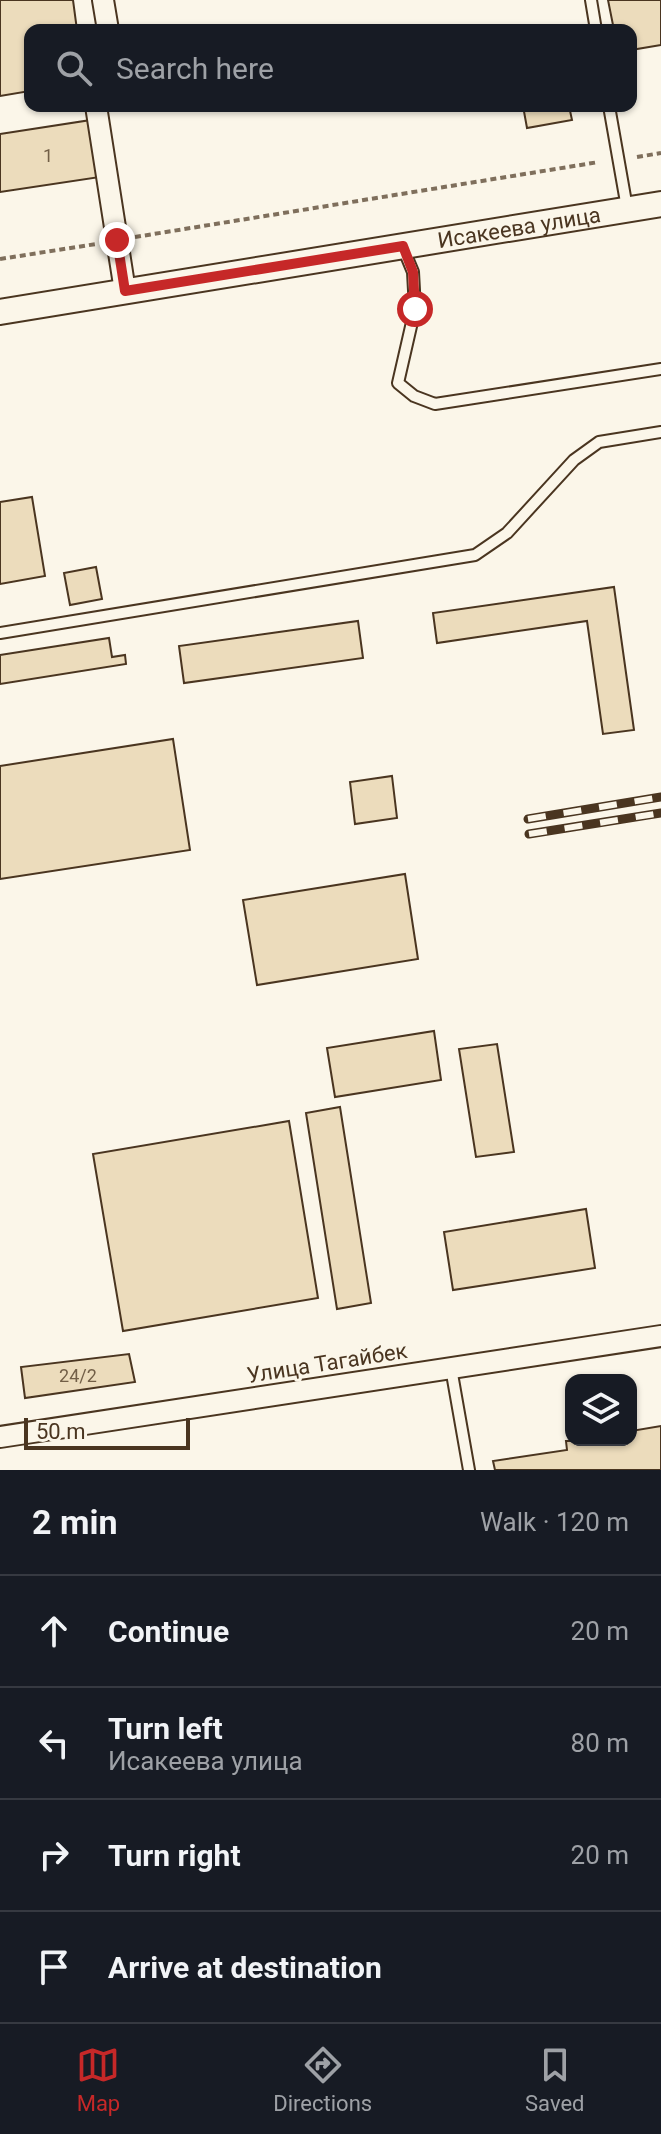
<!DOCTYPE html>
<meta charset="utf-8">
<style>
body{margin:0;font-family:Roboto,sans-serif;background:#242831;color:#f1f3f6}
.controls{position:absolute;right:24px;bottom:24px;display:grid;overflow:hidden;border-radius:16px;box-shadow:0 2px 6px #0004}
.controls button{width:72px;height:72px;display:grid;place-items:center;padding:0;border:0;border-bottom:2px solid #363941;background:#171b24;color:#f1f3f6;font:40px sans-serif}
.scale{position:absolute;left:24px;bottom:20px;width:166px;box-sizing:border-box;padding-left:8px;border:4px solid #4a3520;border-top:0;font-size:22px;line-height:28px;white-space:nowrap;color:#4a3520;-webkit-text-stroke:6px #fbf6e9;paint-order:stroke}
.stop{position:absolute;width:24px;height:24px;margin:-18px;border:6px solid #c62828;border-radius:50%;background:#fff}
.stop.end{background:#c62828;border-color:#fff;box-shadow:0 2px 8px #0008}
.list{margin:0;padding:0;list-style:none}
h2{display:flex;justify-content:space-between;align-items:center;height:104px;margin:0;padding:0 32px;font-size:34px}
h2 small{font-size:26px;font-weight:400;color:#9ea1a6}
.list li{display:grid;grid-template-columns:52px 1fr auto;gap:24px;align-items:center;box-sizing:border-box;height:112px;padding:0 32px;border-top:2px solid #363941}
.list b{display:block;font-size:30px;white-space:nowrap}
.list p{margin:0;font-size:26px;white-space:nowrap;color:#9ea1a6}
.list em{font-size:26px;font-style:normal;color:#9ea1a6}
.icon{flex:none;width:44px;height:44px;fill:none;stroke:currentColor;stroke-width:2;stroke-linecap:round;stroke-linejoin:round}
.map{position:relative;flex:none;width:661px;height:1470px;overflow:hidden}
.search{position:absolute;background:#171b24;box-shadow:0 2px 6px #0004;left:24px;right:24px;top:24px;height:88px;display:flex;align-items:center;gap:20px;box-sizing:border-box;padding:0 28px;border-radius:16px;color:#9ea1a6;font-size:30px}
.sheet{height:552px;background:#171b24}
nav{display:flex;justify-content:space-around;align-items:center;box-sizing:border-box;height:112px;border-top:2px solid #363941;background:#171b24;font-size:22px;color:#9ea1a6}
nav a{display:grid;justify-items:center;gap:4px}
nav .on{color:#c62828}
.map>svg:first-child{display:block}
</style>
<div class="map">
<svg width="661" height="1470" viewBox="0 0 661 1470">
<rect width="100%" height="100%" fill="#fbf6e9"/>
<path fill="#ecdcbc" stroke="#4a3520" stroke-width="2" d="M0,0H73L77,30H30V91L0,96Z
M608,0H661V45L631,50V30H614Z
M523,106H569L572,120L527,128Z
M91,120L100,177L0,192V134Z
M32,497L45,576L0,584V502Z
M96,567L102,599L70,605L64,573Z
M614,587L634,730L603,734L587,621L437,643L433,613Z
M358,621L363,658L184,683L179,646Z
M109,638L112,657L125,655L126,664L0,684V655Z
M173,739L190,850L0,879V766Z
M392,776L397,818L355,824L350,782Z
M405,874L418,959L257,985L243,900Z
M434,1031L441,1080L335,1097L327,1048Z
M497,1044L514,1152L476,1157L459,1049Z
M340,1107L371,1303L337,1309L306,1113Z
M289,1121L318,1298L123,1331L93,1154Z
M586,1209L595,1268L453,1290L444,1232Z
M129,1354L135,1382L25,1398L21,1367Z
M661,1426V1470H495L493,1461L567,1450L566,1441L631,1440V1431Z"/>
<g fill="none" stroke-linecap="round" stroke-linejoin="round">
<defs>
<path id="service" d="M591,0L596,30
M609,106L627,208
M403,248L413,272L415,309L398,383L414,396L435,404L661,369
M0,633L475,555L507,533L574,460L599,442L661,432
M451,1368L469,1470"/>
<path id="minor" d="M103,0L108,30
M96,106L125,291
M0,1437L661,1336"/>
<g id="tertiary">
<path id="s1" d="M0,312L661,204"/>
</g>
</defs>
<use href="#service" stroke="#4a3520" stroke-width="14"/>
<use href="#minor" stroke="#4a3520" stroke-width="24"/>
<use href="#tertiary" stroke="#4a3520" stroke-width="28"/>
<path stroke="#7f6f5c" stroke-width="4" stroke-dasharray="6 4" stroke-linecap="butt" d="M637,157L661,153
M135,237L599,162
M0,259L96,244"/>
<use href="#service" stroke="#fbf6e9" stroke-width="10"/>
<use href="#minor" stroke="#fbf6e9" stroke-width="20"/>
<use href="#tertiary" stroke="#fbf6e9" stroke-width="24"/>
<defs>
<path id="rail" d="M528,819L661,797
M529,834L661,813"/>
</defs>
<use href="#rail" stroke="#4a3520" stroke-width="9"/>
<use href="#rail" stroke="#fbf6e9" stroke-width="6" stroke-dasharray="18" stroke-linecap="butt"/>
</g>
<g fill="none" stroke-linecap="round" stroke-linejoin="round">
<path stroke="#c62828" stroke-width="10" d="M117,240L125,291L403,246L413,272L415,309"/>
</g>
<g text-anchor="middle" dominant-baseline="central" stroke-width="6" stroke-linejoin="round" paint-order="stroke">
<g font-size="18" fill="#725f47">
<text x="48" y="155">1</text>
<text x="78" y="1375">24/2</text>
</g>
<g font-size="22" fill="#4a3520" stroke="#fbf6e9">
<text stroke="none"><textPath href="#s1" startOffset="526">Исакеева улица</textPath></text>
<text transform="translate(327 1363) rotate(-9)">Улица Тагайбек</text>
</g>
</g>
</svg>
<div class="controls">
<button><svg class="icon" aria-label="layers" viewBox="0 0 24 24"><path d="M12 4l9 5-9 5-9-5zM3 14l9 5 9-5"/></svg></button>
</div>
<div class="scale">50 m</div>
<div class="stop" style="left:415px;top:309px"></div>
<div class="stop end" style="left:117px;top:240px"></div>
<div class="search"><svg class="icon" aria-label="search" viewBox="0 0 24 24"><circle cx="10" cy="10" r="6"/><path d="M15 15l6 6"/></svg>Search here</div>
</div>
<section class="sheet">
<h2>2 min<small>Walk · 120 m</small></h2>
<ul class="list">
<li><svg class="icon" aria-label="ahead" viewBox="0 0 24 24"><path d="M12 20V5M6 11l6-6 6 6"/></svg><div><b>Continue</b></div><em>20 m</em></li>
<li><svg class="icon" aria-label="left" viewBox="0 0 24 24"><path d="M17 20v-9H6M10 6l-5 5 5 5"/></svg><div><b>Turn left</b><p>Исакеева улица</p></div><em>80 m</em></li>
<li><svg class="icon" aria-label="right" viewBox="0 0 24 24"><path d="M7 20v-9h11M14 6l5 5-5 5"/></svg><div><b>Turn right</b></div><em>20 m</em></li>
<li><svg class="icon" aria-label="arrive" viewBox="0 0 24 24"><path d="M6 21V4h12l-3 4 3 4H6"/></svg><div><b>Arrive at destination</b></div></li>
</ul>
</section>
<nav>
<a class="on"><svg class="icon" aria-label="map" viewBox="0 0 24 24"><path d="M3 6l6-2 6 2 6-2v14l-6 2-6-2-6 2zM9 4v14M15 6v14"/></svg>Map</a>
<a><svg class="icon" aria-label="directions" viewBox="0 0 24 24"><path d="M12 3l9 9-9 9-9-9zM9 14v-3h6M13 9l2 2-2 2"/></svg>Directions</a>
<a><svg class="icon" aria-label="saved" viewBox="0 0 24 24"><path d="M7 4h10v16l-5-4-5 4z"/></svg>Saved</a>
</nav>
